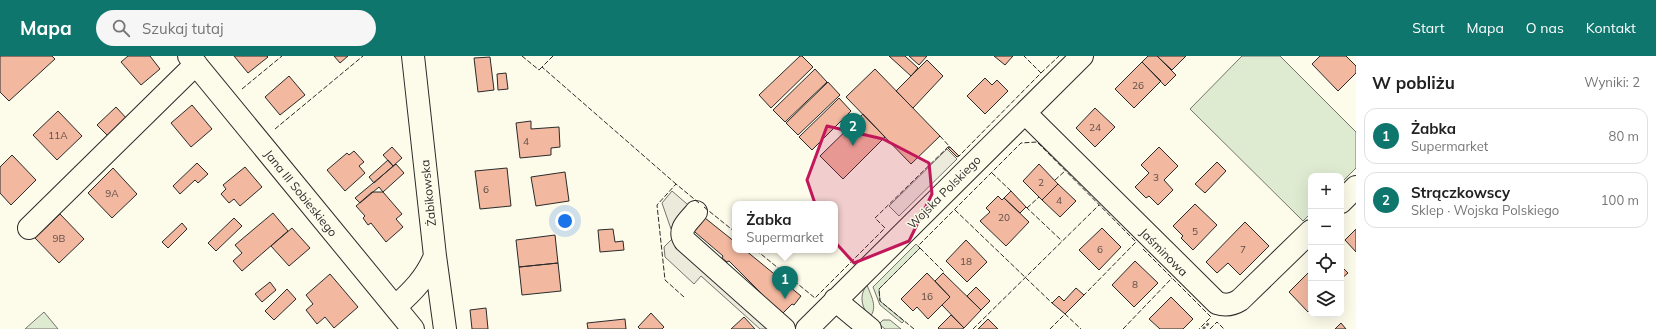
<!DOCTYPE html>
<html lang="pl">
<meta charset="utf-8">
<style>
body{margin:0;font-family:Mulish,sans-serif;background:#f6f6f6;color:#222}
.controls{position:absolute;right:12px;bottom:12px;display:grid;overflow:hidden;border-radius:8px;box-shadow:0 4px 16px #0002}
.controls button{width:36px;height:36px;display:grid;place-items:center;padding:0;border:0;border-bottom:1px solid #e0e0e0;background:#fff;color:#222;font:20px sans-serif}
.you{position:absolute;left:565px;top:165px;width:14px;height:14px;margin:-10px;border:3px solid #fff;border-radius:50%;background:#1a73e8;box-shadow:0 0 0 6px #1a73e833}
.badge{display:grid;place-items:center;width:26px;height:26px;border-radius:50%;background:#0f766e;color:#fff;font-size:13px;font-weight:700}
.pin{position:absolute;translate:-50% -33px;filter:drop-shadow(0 1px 2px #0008)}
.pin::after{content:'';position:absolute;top:21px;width:14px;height:12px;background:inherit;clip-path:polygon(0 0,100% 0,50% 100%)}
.popup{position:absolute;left:732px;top:145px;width:106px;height:52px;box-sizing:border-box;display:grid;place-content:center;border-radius:8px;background:#fff;filter:drop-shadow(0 1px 3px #0005);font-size:13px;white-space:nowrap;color:#767676}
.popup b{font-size:15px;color:#222}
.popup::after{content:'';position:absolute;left:50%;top:100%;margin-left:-8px;border:8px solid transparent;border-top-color:#fff}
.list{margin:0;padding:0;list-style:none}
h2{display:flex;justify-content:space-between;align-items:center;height:52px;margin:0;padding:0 16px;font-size:17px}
h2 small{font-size:13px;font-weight:400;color:#767676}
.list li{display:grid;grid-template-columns:26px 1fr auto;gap:12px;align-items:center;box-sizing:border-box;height:56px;margin:0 8px 8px;padding:0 8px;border:1px solid #e0e0e0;border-radius:12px}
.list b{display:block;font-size:15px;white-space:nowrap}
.list p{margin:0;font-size:13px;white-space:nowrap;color:#767676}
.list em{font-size:13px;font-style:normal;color:#767676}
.icon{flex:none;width:22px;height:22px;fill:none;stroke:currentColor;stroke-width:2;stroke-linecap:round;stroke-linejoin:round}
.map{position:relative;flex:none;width:1356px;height:273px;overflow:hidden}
header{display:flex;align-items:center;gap:24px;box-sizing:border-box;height:56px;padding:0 20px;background:#0f766e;color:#fff}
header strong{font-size:19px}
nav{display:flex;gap:22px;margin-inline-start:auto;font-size:14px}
.search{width:280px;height:36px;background:#f6f6f6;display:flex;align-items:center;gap:10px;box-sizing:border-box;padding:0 14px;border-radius:22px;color:#767676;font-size:15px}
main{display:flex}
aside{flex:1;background:#fff}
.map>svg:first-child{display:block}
</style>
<header>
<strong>Mapa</strong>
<div class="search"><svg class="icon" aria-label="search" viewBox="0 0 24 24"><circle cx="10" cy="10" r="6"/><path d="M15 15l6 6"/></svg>Szukaj tutaj</div>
<nav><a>Start</a><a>Mapa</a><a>O nas</a><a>Kontakt</a></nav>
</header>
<main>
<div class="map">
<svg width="1356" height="273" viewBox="0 0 1356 273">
<rect width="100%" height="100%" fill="#fdfbea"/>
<path fill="#deebd1" stroke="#74746e" d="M1242,0H1280L1356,76V112L1341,127V120H1311V157L1303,165L1190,53Z
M916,188L920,192L879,233L880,245L904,265L902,267L880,249L873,231Z
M867,229C871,240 878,251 870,261C861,251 859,239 867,229Z
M44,256L58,273H25Z
M883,264H890L901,273H885L879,268Z"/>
<path fill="#eceadb" stroke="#74746e" d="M947,93L957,103L899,160L889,150Z
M672,135L694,154L674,177L671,173L662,147Z
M673,182L770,269L767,273H760L701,220L694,228L665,201L664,191Z"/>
<path fill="#f2b8a0" stroke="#2b2b2b" d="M0,0H52L55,3L9,45L0,36Z
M128,0H150L160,13L141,29L121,6Z
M234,0H267L268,1L248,17Z
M334,0H348L340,7Z
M800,0H802L813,11L771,52L759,39Z
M889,0H905L918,12L911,20Z
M909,0H927L919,9Z
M994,0H1013L1005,9Z
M1148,0H1157L1176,19L1165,30L1142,6Z
M1157,0H1186L1172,14Z
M1320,0H1346L1356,10V17L1338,35L1312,8Z
M490,1L494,34L478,36L474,2Z
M927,4L943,20L913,52L896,35Z
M1142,6L1161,25L1134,52L1115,33Z
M815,13L827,26L785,66L773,54Z
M875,13L940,80L911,108L846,41Z
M506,17L508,33L498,34L497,18Z
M289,20L305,39L280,59L265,41Z
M985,22L992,29L997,24L1008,35L985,58L967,40Z
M828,26L840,39L798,79L786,67Z
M839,42L851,55L812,94L799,81Z
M192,49L212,73L191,91L171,67Z
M116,51L128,64L110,82L97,69Z
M1095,52L1115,71L1095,91L1076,72Z
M58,55L82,80L57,104L33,79Z
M863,58L885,81L843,123L820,100Z
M531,65V73L559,71L560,91L551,92V99L520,102L516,67Z
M392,91L402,102L393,110L383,99Z
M950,91L959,100L957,101L948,92Z
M1159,91L1178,110L1164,124L1173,134L1158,149L1149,140L1146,142L1135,131L1149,117L1141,109Z
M354,95L364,106L359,110L365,117L345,135L327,114L347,97L349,99Z
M12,99L36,124L11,149L0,137V111Z
M388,104L393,110L374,127L369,121Z
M1217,106L1226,115L1205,137L1195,128Z
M197,107L208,118L198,127L195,124L180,138L173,130Z
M396,108L404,117L383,136L379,131L360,147L355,142Z
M1039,108L1058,128L1042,144L1023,125Z
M245,111L262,131L240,150L234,143L229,147L221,138L226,133L223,129Z
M113,112L137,138L112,162L88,137Z
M507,112L511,150L480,153L475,115Z
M565,116L569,145L536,150L531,121Z
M1058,128L1076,145L1060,161L1042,144Z
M1011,135L1026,151L1020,157L1004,142Z
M372,136H383L402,158L396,163L403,171L386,186L371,167L368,169L363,162L365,160L356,150Z
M998,140L1002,144L1004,142L1029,166L1006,190L980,165L990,156L986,152Z
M1195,148L1217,169L1193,194L1181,182L1183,180L1173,170Z
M273,157L288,175L242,215L233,205L242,197L235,189Z
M60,158L84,183L59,207L35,182Z
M700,158L735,186V194H745L801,240L794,249L792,248L782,258L729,205L727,206L722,202L723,200L689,171Z
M234,162L242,170L216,195L208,187Z
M1245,166L1269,190L1240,219L1228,207L1217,217L1206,206Z
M182,167L187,173L168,192L162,186Z
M292,172L310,192L289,210L271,190Z
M1102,172L1121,191L1099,214L1079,194Z
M613,173L615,186L623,185L624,194L600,196L598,174Z
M1356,173V196L1345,184Z
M555,179L558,207L519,211L516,184Z
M966,184L987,206L967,226L946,205Z
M1135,205L1158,227L1134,251L1112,229Z
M558,207L561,235L522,239L519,211Z
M1341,210L1348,217L1341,223Z
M1309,216L1311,219V253L1308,256L1289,236Z
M927,217L950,241L928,263L917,251L913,255L901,243Z
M943,217L981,254L964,272L942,249L950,241L935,225Z
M330,218L358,251L334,272L325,261L317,268L306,254L313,248L306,239Z
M270,226L276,234L262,246L255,238Z
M976,231L990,245L981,254L967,240Z
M1076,232L1084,239L1065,258L1052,247L1059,240L1064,245Z
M287,233L296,243L274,264L265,255Z
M1171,241L1193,263L1183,273H1160L1149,263Z
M486,252L488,273H472L470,254Z
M651,257L664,271L662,273H640L638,271Z
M951,259L964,272L962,273H939L938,272Z
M744,261L755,273H731Z
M625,263L626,273H588L587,267Z
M988,263L998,273H978Z
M1341,267L1346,273H1335Z"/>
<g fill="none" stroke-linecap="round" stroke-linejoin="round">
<defs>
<path id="minor" d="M189,0L413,273
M413,0L435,200L445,273
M1025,57L1217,247C1226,250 1232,249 1240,244L1311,175
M1341,146L1356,131
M696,156C689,165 677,173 685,185L784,273
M29,172L196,8
M835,244L870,273
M395,251C412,236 426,222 435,200
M807,273L1082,0"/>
</defs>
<use href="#minor" stroke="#2b2b2b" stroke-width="24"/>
<path stroke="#6a6964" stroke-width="2.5" stroke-dasharray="3 2" stroke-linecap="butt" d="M1203,273L1210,266"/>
<use href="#minor" stroke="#fdfbea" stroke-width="22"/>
<path stroke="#2b2b2b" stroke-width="1" stroke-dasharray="5 2" stroke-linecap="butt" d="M522,0L539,14L542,11
M553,0L542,11L676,128
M1041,17L1059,0
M242,33L282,0
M275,73L363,0
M940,80L950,91
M957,98L959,100L1041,17L1024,0
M992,117L1011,135
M1055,124L1065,115
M704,151L735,176
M1026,151L1062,185
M1027,152L1039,141
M955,154L1052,247
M920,192L944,216L943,217
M1143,193L1211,261L1199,273
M756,194L815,242L885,172L875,162L949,90
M684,241L665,224L657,149L676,128L699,147
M914,273L880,245L879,233L920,192L918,190L1021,87L1037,86L1136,186L1084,239
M973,273L1099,149
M1050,273L1065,258L1081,273
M1123,273L1172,222
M1210,273L1217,266L1224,273"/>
</g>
<path fill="#c2185b" fill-opacity="0.2" stroke="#c2185b" stroke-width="3" stroke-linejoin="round" d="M827,70L883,83L929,107L932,138L909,185L854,207L824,174L807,124Z"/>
<g text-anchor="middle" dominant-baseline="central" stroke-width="3" stroke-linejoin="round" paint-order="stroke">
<g font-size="10" fill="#5d4e48">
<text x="1138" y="29">26</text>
<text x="1095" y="71">24</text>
<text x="58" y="79">11A</text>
<text x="526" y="85">4</text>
<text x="1156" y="121">3</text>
<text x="1041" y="126">2</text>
<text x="486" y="133">6</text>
<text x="112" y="137">9A</text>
<text x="1059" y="144">4</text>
<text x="1004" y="161">20</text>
<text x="1195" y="175">5</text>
<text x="59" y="182">9B</text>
<text x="1100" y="193">6</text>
<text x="1243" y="193">7</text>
<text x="966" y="205">18</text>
<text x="1135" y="228">8</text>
<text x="927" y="240">16</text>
</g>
<g font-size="12" fill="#2b2b2b" stroke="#fdfbea">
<text transform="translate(944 136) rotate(-45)">Wojska Polskiego</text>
<text transform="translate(301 137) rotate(51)">Jana III Sobieskiego</text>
<text transform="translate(428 137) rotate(-96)">Żabikowska</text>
<text transform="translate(1164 196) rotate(45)">Jaśminowa</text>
</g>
</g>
</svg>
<div class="controls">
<button>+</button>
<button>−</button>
<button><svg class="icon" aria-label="locate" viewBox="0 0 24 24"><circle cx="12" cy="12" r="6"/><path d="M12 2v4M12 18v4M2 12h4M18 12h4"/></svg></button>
<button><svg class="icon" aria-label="layers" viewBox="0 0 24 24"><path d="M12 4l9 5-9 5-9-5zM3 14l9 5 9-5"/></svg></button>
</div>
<div class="you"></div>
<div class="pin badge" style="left:785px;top:243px">1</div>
<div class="popup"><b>Żabka</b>Supermarket</div>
<div class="pin badge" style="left:853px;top:90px">2</div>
</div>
<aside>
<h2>W pobliżu<small>Wyniki: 2</small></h2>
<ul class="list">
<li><span class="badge">1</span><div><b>Żabka</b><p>Supermarket</p></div><em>80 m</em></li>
<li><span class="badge">2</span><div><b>Strączkowscy</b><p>Sklep · Wojska Polskiego</p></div><em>100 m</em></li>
</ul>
</aside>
</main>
